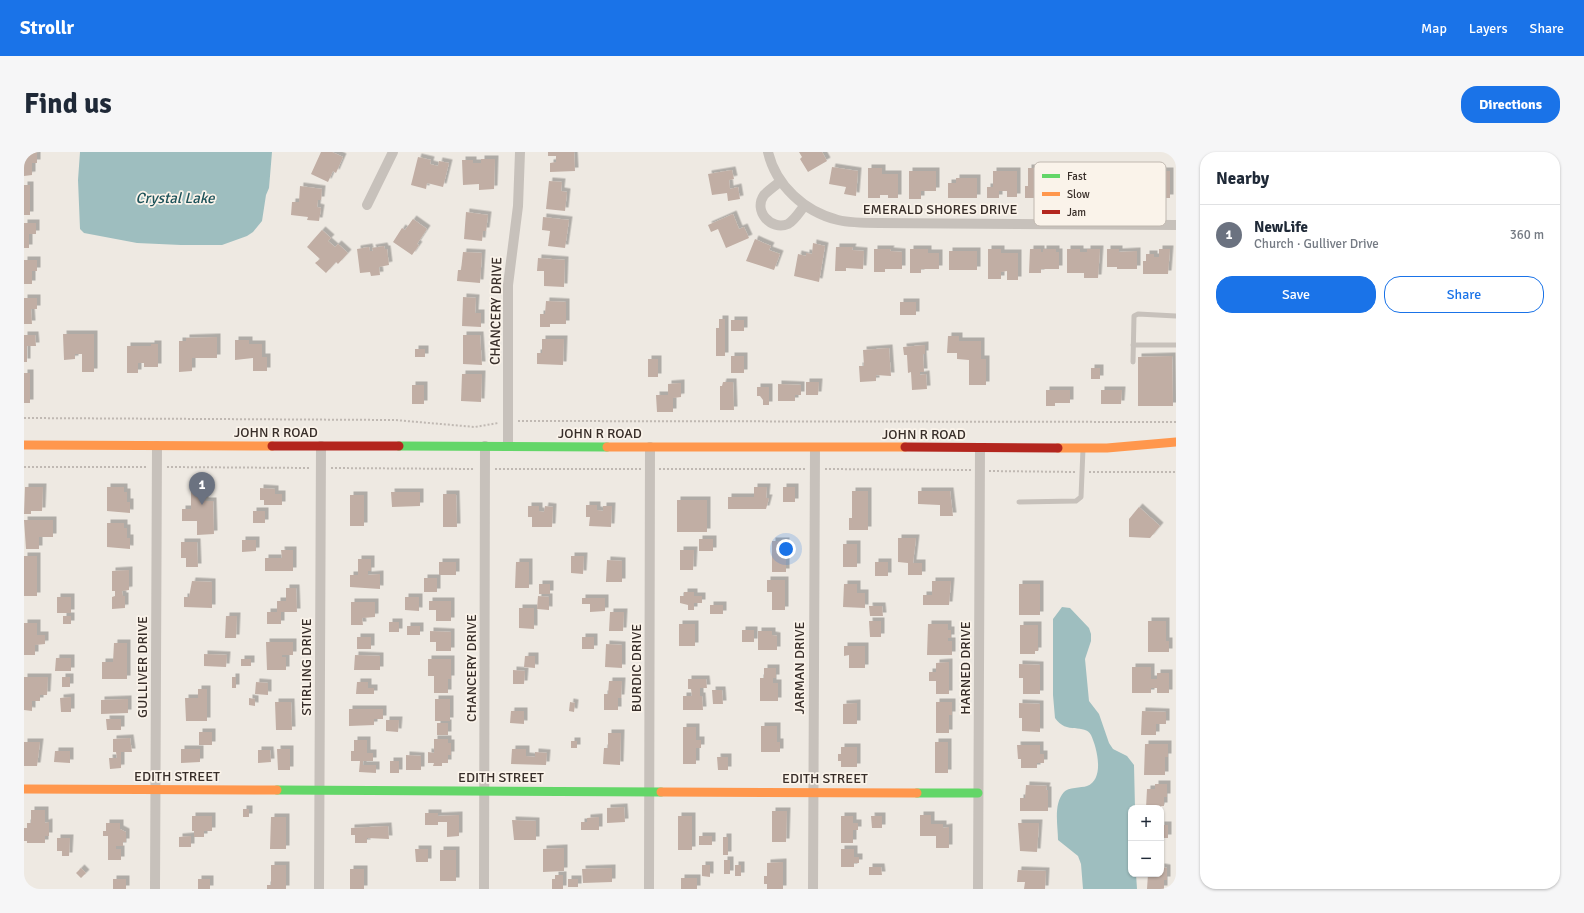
<!DOCTYPE html>
<meta charset="utf-8">
<style>
body{margin:0;font-family:Signika,sans-serif;background:#f6f6f7;color:#1f2937}
.controls{position:absolute;right:12px;bottom:12px;display:grid;overflow:hidden;border-radius:8px;box-shadow:0 1px 3px #0004}
.controls button{width:36px;height:36px;display:grid;place-items:center;padding:0;border:0;border-bottom:1px solid #e0e1e3;background:#fff;color:#1f2937;font:20px sans-serif}
.you{position:absolute;left:762px;top:397px;width:14px;height:14px;margin:-10px;border:3px solid #fff;border-radius:50%;background:#1a73e8;box-shadow:0 0 0 6px #1a73e833}
.badge{display:grid;place-items:center;width:26px;height:26px;border-radius:50%;background:#1a73e8;color:#fff;font-size:13px;font-weight:700}
.pin{position:absolute;translate:-50% -33px;filter:drop-shadow(0 1px 2px #0008)}
.pin::after{content:'';position:absolute;top:21px;width:14px;height:12px;background:inherit;clip-path:polygon(0 0,100% 0,50% 100%)}
.list{margin:0;padding:0;list-style:none}
h2{display:flex;justify-content:space-between;align-items:center;height:52px;margin:0;padding:0 16px;font-size:17px}
h2 small{font-size:13px;font-weight:400;color:#747a83}
.list li{display:grid;grid-template-columns:26px 1fr auto;gap:12px;align-items:center;box-sizing:border-box;height:60px;padding:0 16px;border-top:1px solid #e0e1e3}
.list b{display:block;font-size:15px;white-space:nowrap}
.list p{margin:0;font-size:13px;white-space:nowrap;color:#747a83}
.list em{font-size:13px;font-style:normal;color:#747a83}
.actions{display:flex;gap:8px;padding:12px 16px}
.actions a{flex:1;padding:9px 0;border:1px solid #1a73e8;border-radius:16px;text-align:center;font-size:14px;color:#1a73e8}
.actions .main{background:#1a73e8;color:#fff}
.map{position:relative;flex:none;width:1152px;height:737px;overflow:hidden;border-radius:16px}
header{display:flex;align-items:center;gap:24px;box-sizing:border-box;height:56px;padding:0 20px;background:#1a73e8;color:#fff}
header strong{font-size:19px}
nav{display:flex;gap:22px;margin-inline-start:auto;font-size:14px}
.intro{display:flex;align-items:center;justify-content:space-between;box-sizing:border-box;height:96px;padding:0 24px}
h1{margin:0;font-size:28px}
.button{padding:10px 18px;border-radius:16px;background:#1a73e8;color:#fff;font-size:14px;font-weight:700}
main{display:flex;gap:24px;padding:0 24px}
aside{flex:1;background:#fff;border-radius:16px;box-shadow:0 1px 3px #0004}
.map>svg:first-child{display:block}
</style>
<header>
<strong>Strollr</strong>
<nav><a>Map</a><a>Layers</a><a>Share</a></nav>
</header>
<div class="intro"><h1>Find us</h1><a class="button">Directions</a></div>
<main>
<div class="map">
<svg width="1152" height="737" viewBox="0 0 1152 737">
<defs>
<filter id="shadow"><feDropShadow dx="3.5" dy="-3.5" stdDeviation="0" flood-color="#0004"/></filter>
</defs>
<rect width="100%" height="100%" fill="#eee9e2"/>
<path fill="#9ebebf" d="M56,0H248L245,36L242,43L238,69L229,80L223,84L198,93H157L113,91L60,81L56,77L54,28Z
M1038,455L1046,456L1065,476L1067,482V489L1061,507L1065,549L1075,562L1085,591L1089,597L1103,604L1110,613L1111,656H1107V722H1112L1113,737H1059L1057,712L1054,704L1034,688C1034,674 1029,652 1040,640C1044,635 1057,636 1063,634C1081,627 1073,596 1067,583C1061,571 1042,583 1031,566L1029,543V467Z"/>
<path fill="#c1aea4" filter="url(#shadow)" d="M0,0H13V11H8V23L0,24Z
M297,0H308L319,5L312,21L309,19L304,30L287,22Z
M524,0H550L551,19L526,20V11L532,10V4H524Z
M775,0H798L803,9L784,20L776,7L778,5Z
M394,5L407,8L406,12L414,14L415,9L425,11L419,35L403,31L402,37L387,33Z
M457,7H471L470,37L455,38V32L439,33L438,8H449V11H457Z
M808,15L834,19L832,44L820,42L822,35L805,32Z
M844,16H858V22H874V46H864V43H856V46H844Z
M1004,16H1018V23H1034V46H1022V42H1015V46H1001V34H1004Z
M708,18L710,27L705,28L706,37L714,35L716,47L704,49L703,41L688,43L684,22Z
M885,19H912V39H897V47H885Z
M969,19H993V45H983V39H975V46H963V35H969Z
M1119,19H1146V46H1135V36H1119Z
M932,26H953V46H924V31H932Z
M525,29L538,30L537,39L543,40L541,59L522,57Z
M0,33H6V63H0Z
M276,34L298,37L297,48H294L293,55L297,56L295,69L283,68L284,65L267,63L268,50H275Z
M442,60L464,63L462,79H459L458,89L440,87Z
M709,62L715,77L720,75L725,86L702,96L694,77L687,80L684,73Z
M519,65L545,68L541,96L524,94L526,79L518,78Z
M389,67L403,77L393,92L395,93L388,103L369,90L378,76L381,78Z
M0,71H12V82H5V96H0Z
M298,78L307,86L304,89L311,95L314,92L324,101L314,112L312,110L302,121L291,111L296,107L283,95Z
M731,87L747,94L745,98L756,102L750,118L722,109Z
M789,91L801,94L795,130L770,124L774,102L782,104V101L788,102Z
M360,94L361,97H363L365,113L355,115L356,123L347,124L346,120L336,121L333,97L345,95L346,99H349L348,96Z
M812,95H829L828,98L840,99L839,117L822,116V119H811Z
M850,97H867L866,99L878,100V117H861V120H850Z
M886,97H904V101H915V117H897V121H886Z
M964,97H977V101H994V128H983V119L977,120V127H964Z
M1006,97H1017V100H1019V97H1032V100H1035V117H1017V121H1005Z
M1043,97H1056V100H1063V97H1076L1074,126H1060V121H1043Z
M1083,97H1095V100L1113,99V117H1093V115H1083Z
M1135,97H1146L1144,122H1119V109H1122V102H1130V105H1135Z
M925,99H953V118H925Z
M439,100L458,101L456,131L433,129L434,118H437Z
M514,106L541,108L540,135L520,134V119H513Z
M0,108H13V119H8V132H0Z
M439,145L452,146L451,161H457V175L438,174Z
M0,146H13V157H7L8,172H0Z
M522,149L542,150V172H526V175H516V162H521Z
M876,150H892V163H876Z
M695,167H701V204H692V176H695Z
M707,168H720V179H707Z
M39,182H70V220H58V202H51V207L40,208Z
M0,183H11L12,194H3V210H0Z
M439,183H456L458,213L439,212Z
M924,184H935V189H957V207H962V233H945V208L933,207V201H923Z
M193,185V206H168V219L155,220V189H162V186Z
M518,187H540L539,213L513,212V201H518Z
M211,188H225V192H238V205H243V219H229V206L211,208Z
M127,192H134V215H120V211H114V221H103V194H127Z
M901,193V202H899L900,220H896V223L902,222L903,237L888,238L887,220L884,221L883,203H880L879,195Z
M865,196L867,224L852,223V229L836,230L835,214H840L839,198Z
M391,197H401V205H391Z
M707,204H720V221H707Z
M1148,204L1149,254H1114V205Z
M624,207H634V225H624Z
M1067,216H1076V227H1067Z
M0,221H6V251H0Z
M438,222H458L457,250L437,249Z
M699,230H709L710,258H696V234H698Z
M782,230H795L794,243H782Z
M657,231V245L649,246V260H633L632,243H644V232Z
M754,232L777,233V243H771V249H754Z
M388,233H400V252H388Z
M733,235H745V253H739V248L736,244H733Z
M1022,238H1046V251H1031V254H1022Z
M1077,238H1098L1097,252H1077Z
M167,327H181V349H189L190,382L173,383V369H158V357H167Z
M1,335H19L18,359H7V362H0Z
M83,335H100V340H103V350H106V361L83,359Z
M730,335H743L742,346H745L742,357H704V345H730Z
M759,335H771V350H759Z
M236,336L251,337V342H258V353H240V348H236Z
M828,339H844V378H825V366H828Z
M894,339H926L929,364H916V353L894,352Z
M367,340H396V354L368,355Z
M419,342H432L433,375H419Z
M326,343H340V374H326Z
M653,348H683V380H653Z
M562,353H573V358L579,359V354H588L587,375L565,374L566,365H562Z
M504,354H515V359L520,360L521,354L529,355L528,375H508V365H504Z
M1115,355L1136,374L1126,386L1105,385V367Z
M229,359H241V371H229Z
M0,368H29V385H15V397H2Z
M83,371H100V376H103V386H106V397L83,395Z
M874,386H892L889,411H898V423H884V411L874,410Z
M675,387H689V399H675Z
M218,388H232V399L218,400Z
M748,389H762V420H748Z
M157,390H173L174,415H162V406H157Z
M819,392H833V415H819Z
M257,398H269V419H241V406H258Z
M656,398H670L669,418H656Z
M0,404H13V444H0Z
M547,404H560L559,422L547,421Z
M334,407H347V419H344V423L356,422V437L326,435V423H334Z
M583,408L598,409V430H582Z
M415,410H432V423H415Z
M492,410H505V436H491Z
M851,410H864V424H851Z
M105,418V438L98,439L99,444H101V456L88,457V445L91,444V439H88V419Z
M400,426H413V440H400Z
M743,428H761V458H748V440H743Z
M168,429L188,430V456L160,455V445H165Z
M908,429H927L925,453H899V443H908Z
M515,432H526V442H515Z
M820,432H833V441H841V456L819,455Z
M995,432H1016V463H995Z
M262,436H272L273,460H257V472H243V460H253V449H262Z
M660,440H670V444H678V451H670V458H664V453L656,451V444H660Z
M514,444L525,445V458L513,457Z
M33,445H47V461H33Z
M381,445H395V459L381,458Z
M558,446H581V459L566,460V452H558Z
M405,449H427V469H412V458H405Z
M327,450H351V465L338,466L339,473H327Z
M686,453H699V462H686Z
M845,454H858L859,464H846Z
M495,456H510V477L495,476Z
M586,460H600L599,479H585Z
M39,464H47V472H39Z
M202,464H213L212,486H201Z
M845,469H857V485H846Z
M1124,469H1142V489H1145V500H1124Z
M365,470H375V480H365Z
M0,471H13V483H21V492L11,493V503H0Z
M655,472H671V494H655Z
M904,472H924V478H927V486H924V489H928V503H903Z
M996,473H1014V499H1011V502H996Z
M383,474H396V483H383Z
M718,478H730V490H718Z
M406,479L427,480V499H412V490H406Z
M734,479H748V483L753,484V498H734Z
M333,485H347V497H333Z
M558,485H570V497H558Z
M242,490H269V503H258V505H262V518H243Z
M90,491H103V527H78V510H89Z
M582,492L598,493V516L581,515Z
M820,494H841V516H825V503L820,504Z
M180,502L203,503L202,515L180,514Z
M331,503L356,504V518H330Z
M501,504H511V516L500,515Z
M32,506H47V519H31Z
M217,507H227V514H217Z
M404,507H427V527H424V541H410V524H404Z
M925,510V542H912V529H905V520H912V511Z
M995,512L1016,513V542H999V526H995Z
M1108,515H1127V527H1133V521H1145V541H1133V536H1127V541H1108Z
M740,516H752V526H749V531H754V549H736V526H740Z
M489,518L501,519L500,532H489Z
M0,525H24L23,543H16V549H8V559L0,558Z
M38,525H46V535H38Z
M208,525H212V536H208Z
M664,527H682L683,536H676V544H678L679,558H659V544H668L667,537H664Z
M585,529H598L597,546H594V558H580V542H584Z
M232,530L244,531V543L231,542Z
M333,530H344V536H350V542H332Z
M174,537H183V569H162L161,546H174Z
M688,538H698L699,552H689Z
M47,545V560H37L36,546Z
M225,546L231,547V554L225,553Z
M104,547V561L77,562V548Z
M411,547H426V569H411Z
M251,550H267L268,578H252Z
M546,550L551,551L550,560L545,559Z
M912,550H928V563H925V581H912Z
M833,551V572H819V552Z
M995,551L1016,552V580L998,579V566H995Z
M325,557H359V567H350V573L325,574Z
M487,559H500V572L486,571Z
M1118,559L1142,560V572H1132V583H1117Z
M82,567H97V578H83Z
M362,568H375L374,580L362,579Z
M413,571H424V583H413Z
M737,574H753V590H756V600H737Z
M659,575H672V588H677V596H672V612H659Z
M175,580H188V593H175Z
M584,581H597L596,613L579,612L580,596H584Z
M106,586L108,600H97V616L86,617L85,606H93L92,600H89V587Z
M410,587H424V591H427V603H424V611H418V614H409L410,611H404V600L410,601Z
M330,588H343V601H349V609H339V613H352V621L335,620L336,609H327V599H330Z
M547,589H553V596H547Z
M0,590H16L13,614H0Z
M911,590H924V621H911Z
M1121,592H1144V605H1141V623H1120Z
M993,593H1016V602H1020V611H1013V616H997V607H994Z
M817,595H833V615H817V609H814V602H817Z
M157,597H176V610L157,611Z
M253,597H266V618H254Z
M488,597H502V604L511,605V600L523,601L522,613L487,612Z
M234,598H246L247,610L234,611Z
M31,599H46V611L30,610Z
M382,603L397,604V618H382Z
M693,605H704V618H694Z
M366,609H375V621H366Z
M1131,632H1143V645H1140V654H1137V656H1122L1123,637H1131Z
M1002,633L1023,634L1022,638H1024V659H996V646H1001Z
M600,655L601,670L583,671V656Z
M219,657H225V665H219Z
M7,658H21V671L25,670V684H21V691H3V689H0V676H3V671H7Z
M748,659H763L762,690H748Z
M401,661H414V664L435,663V684L423,685V670H414V673H401Z
M896,663H907V672H919V676L925,675V696H912V684H896Z
M168,664H188V679H180V685H170V679H168Z
M654,664H668V698H654Z
M817,664H829V671H834V678H829V691H817Z
M847,664H858V676H848Z
M247,665H262V697H246Z
M575,665V678H557V670H563V666Z
M488,668L512,669V688H490Z
M82,671H96V677L102,680V690H99V694H92V697H97V708H84V684H79V679H82Z
M994,671H1015L1013,700L996,699Z
M1137,673H1144V686H1137Z
M364,674L365,687L343,686V691H331V683H327V676Z
M167,684V695H155V685Z
M675,684H688V693H675Z
M699,685H704V703H699Z
M33,686H46L45,704H38V699H33Z
M540,696V719L519,720V697Z
M391,697H404V710H392Z
M817,697H830V705H835V711H830V715H817Z
M416,698H432V729H416Z
M700,708H706V722H700Z
M759,710V737H743V732H740V724H743V711Z
M247,713H262V737H243V733H247Z
M678,713H686V725L678,724Z
M711,713H717V724H711Z
M845,715H857L858,723H845Z
M1137,715L1143,716V728H1140V737H1123L1124,722H1137Z
M57,716L62,721L57,726L52,721Z
M588,716V730L559,731L558,717Z
M326,717H340V737H326Z
M994,718L1022,719L1021,737H1000L1001,730H993Z
M531,723H539V737H528V727H531Z
M657,726H673V737H657Z
M89,727H102V737H89Z
M174,727H186V737H174Z
M544,727H554V735H544Z"/>
<g fill="none" stroke-linecap="round" stroke-linejoin="round">
<path stroke="#c0b9b3" stroke-width="2" stroke-dasharray="2 2" stroke-linecap="butt" d="M0,266L371,268L451,275L474,271
M494,269L1152,270
M0,315H123
M143,315L287,316
M307,316L451,317
M471,317H617
M635,317H781
M801,317L947,318
M965,319L1051,320
M1065,320H1152"/>
<path stroke="#c7c1bb" stroke-width="5" d="M1109,193H1152
M1109,210L1110,164L1114,162L1152,164
M995,350L1052,349L1057,345L1059,297"/>
<path stroke="#c7c1bb" stroke-width="10" d="M744,0C752,34 781,60 814,68C827,71 841,71 855,71L1152,73
M757,29C752,33 745,38 740,43C729,59 747,79 764,72C771,68 776,59 781,53
M343,53L369,0
M484,294V133L494,54L496,0
M131,737L133,294
M295,737L297,294
M460,737L461,294
M625,737L626,295
M789,737L791,296
M954,737L956,296"/>
<path stroke="#63d668" stroke-width="9" d="M375,294L583,295
M253,638L637,640
M893,641H954"/>
<path stroke="#ff974d" stroke-width="9" d="M0,293L248,294
M583,295H881
M1034,296H1083L1152,290
M0,637L253,638
M637,640L893,641"/>
<path stroke="#b3261e" stroke-width="9" d="M248,294H375
M881,295L1034,296"/>
</g>
<g text-anchor="middle" dominant-baseline="central" stroke-width="3.5" stroke-linejoin="round" paint-order="stroke">
<g font-size="14" fill="#382e29" stroke="#faf3ea">
<text x="916" y="57">EMERALD SHORES DRIVE</text>
<text transform="translate(472 159) rotate(-89)">CHANCERY DRIVE</text>
<text x="252" y="280">JOHN R ROAD</text>
<text x="576" y="281">JOHN R ROAD</text>
<text x="900" y="282">JOHN R ROAD</text>
<text transform="translate(118 515) rotate(-90)">GULLIVER DRIVE</text>
<text transform="translate(282 515) rotate(-90)">STIRLING DRIVE</text>
<text transform="translate(447 516) rotate(-90)">CHANCERY DRIVE</text>
<text transform="translate(612 516) rotate(-90)">BURDIC DRIVE</text>
<text transform="translate(775 516) rotate(-90)">JARMAN DRIVE</text>
<text transform="translate(941 516) rotate(-90)">HARNED DRIVE</text>
<text x="153" y="624">EDITH STREET</text>
<text x="477" y="625">EDITH STREET</text>
<text x="801" y="626">EDITH STREET</text>
</g>
<g font-size="15" font-style="italic" fill="#1e535a" stroke="#faf3ea">
<text x="151" y="46">Crystal Lake</text>
</g>
</g>
<rect x="1010" y="10" width="132" height="64" rx="6" fill="#faf3ea" stroke="#c0b8b0" stroke-width="1"/>
<rect x="1018" y="22" width="18" height="4" fill="#63d668"/>
<rect x="1018" y="40" width="18" height="4" fill="#ff974d"/>
<rect x="1018" y="58" width="18" height="4" fill="#b3261e"/>
<g font-size="11" fill="#382e29">
<text x="1043" y="28">Fast</text>
<text x="1043" y="46">Slow</text>
<text x="1043" y="64">Jam</text>
</g>
</svg>
<div class="controls">
<button>+</button>
<button>−</button>
</div>
<div class="you"></div>
<div class="pin badge" style="left:178px;top:353px;background:#6b7280">1</div>
</div>
<aside>
<h2>Nearby<small></small></h2>
<ul class="list">
<li><span class="badge" style="background:#6b7280">1</span><div><b>NewLife</b><p>Church · Gulliver Drive</p></div><em>360 m</em></li>
</ul>
<div class="actions"><a class="main">Save</a><a>Share</a></div>
</aside>
</main>
